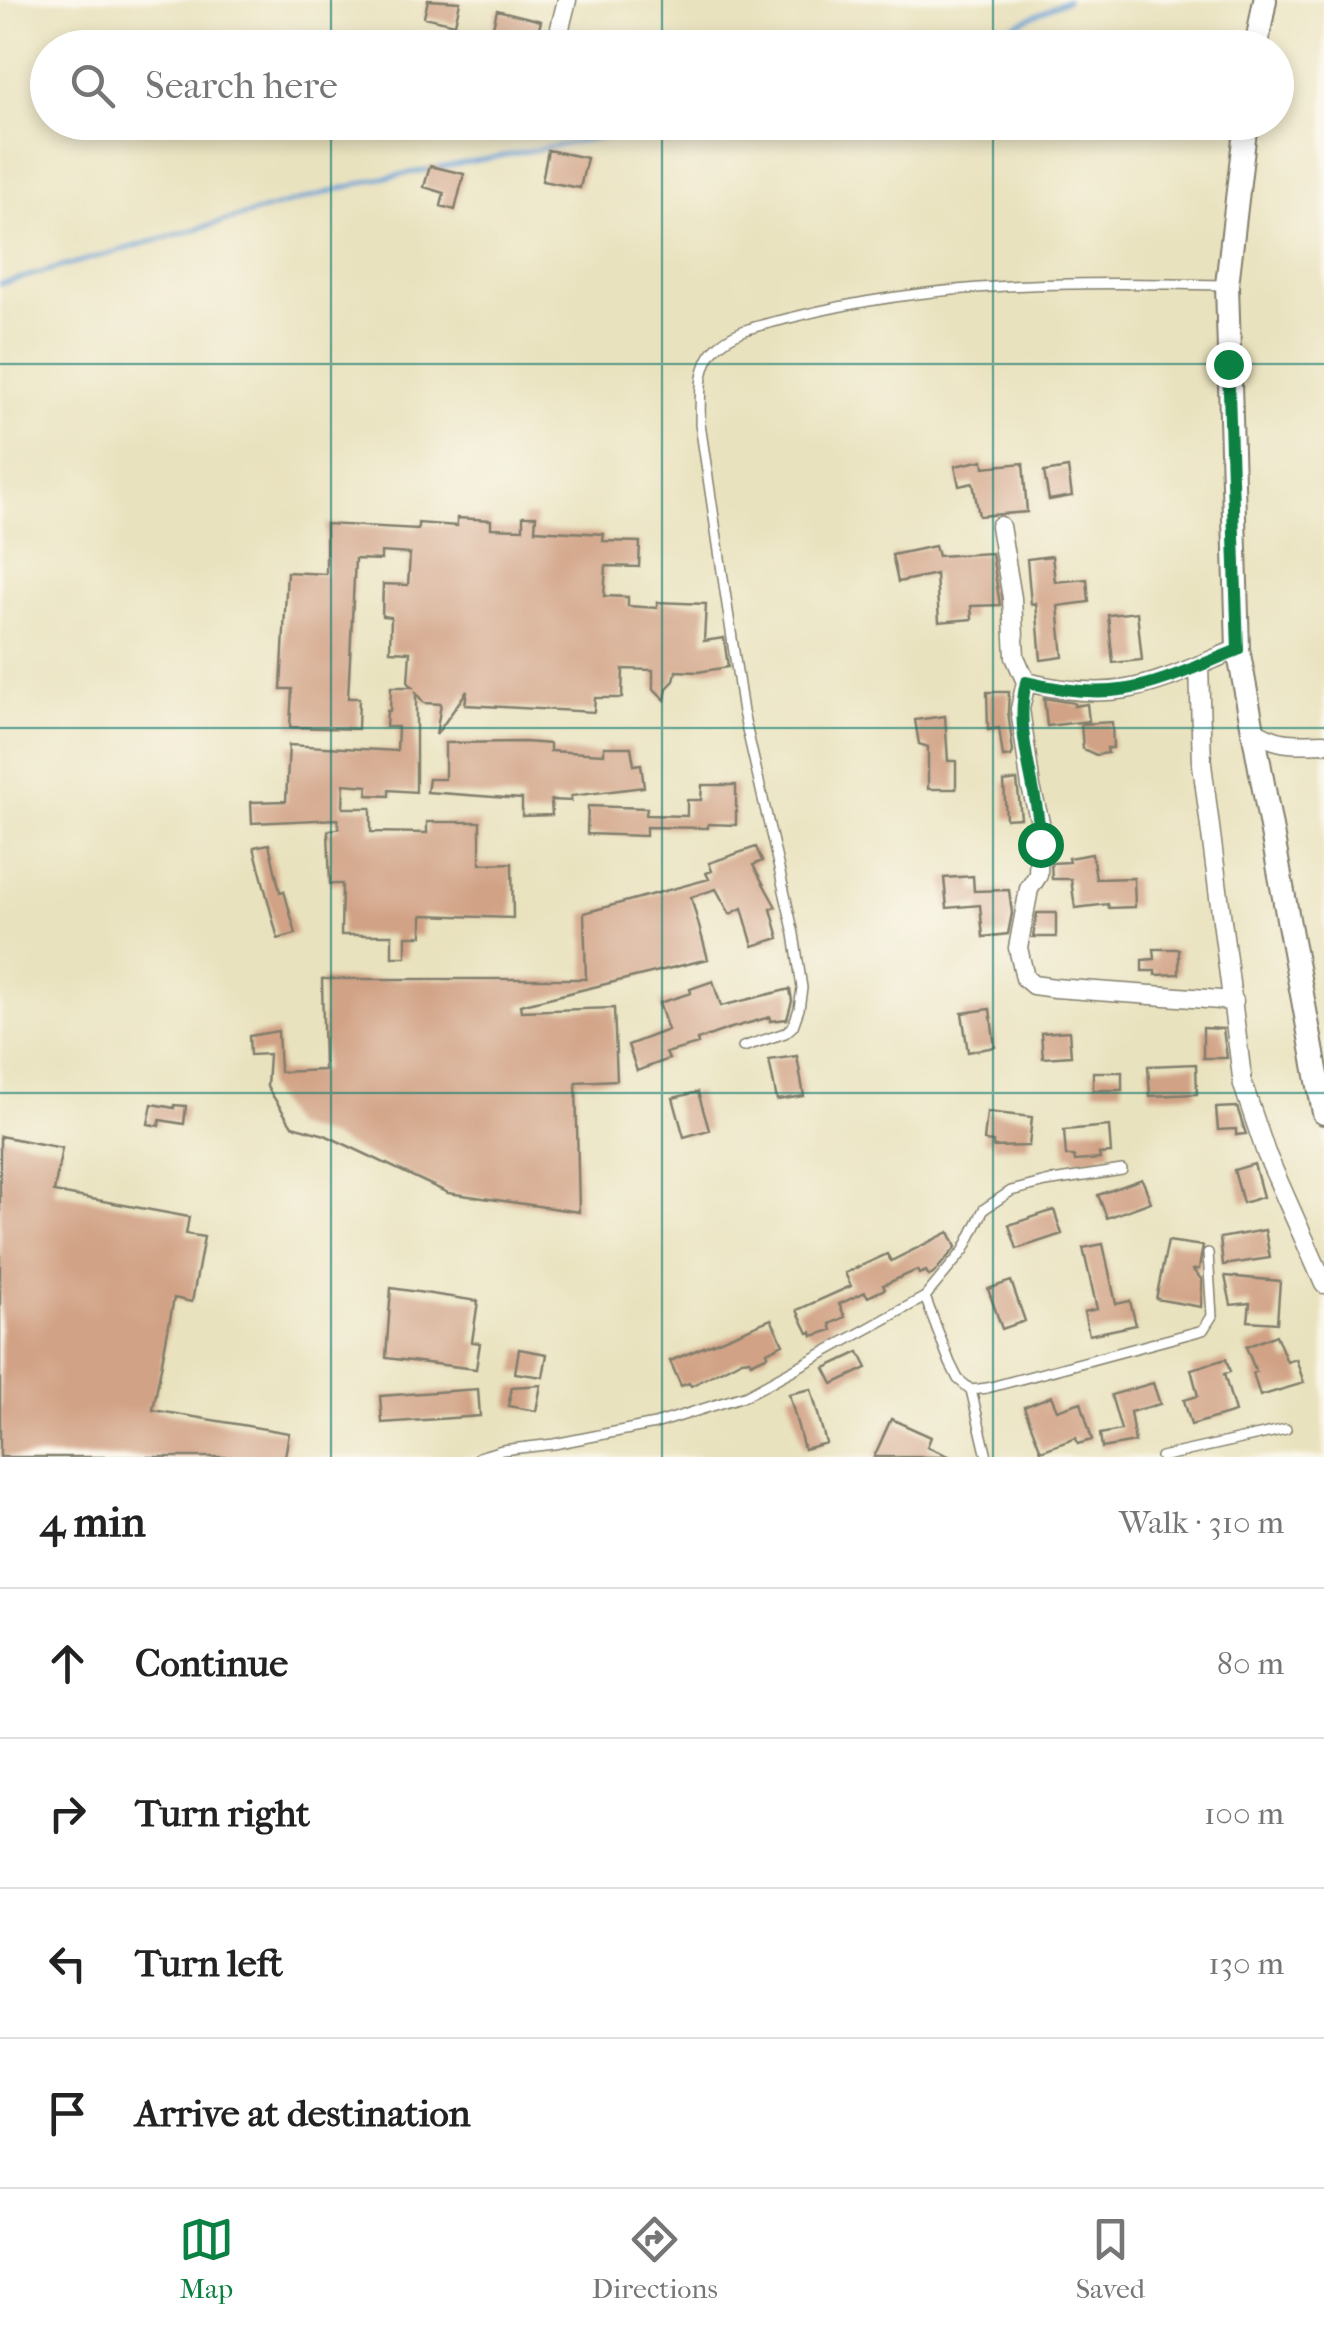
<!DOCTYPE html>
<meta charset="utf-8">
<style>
body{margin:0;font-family:"IM FELL French Canon",serif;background:#f2f2f2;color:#222}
.stop{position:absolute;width:30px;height:30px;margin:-22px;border:8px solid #0b8043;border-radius:50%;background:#fff}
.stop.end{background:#0b8043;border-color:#fff;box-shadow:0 2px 10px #0008}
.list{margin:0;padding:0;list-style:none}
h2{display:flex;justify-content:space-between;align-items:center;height:130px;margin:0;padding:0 40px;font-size:42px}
h2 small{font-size:32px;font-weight:400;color:#767676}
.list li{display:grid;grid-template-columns:65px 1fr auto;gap:30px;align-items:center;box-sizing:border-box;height:150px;padding:0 40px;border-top:2px solid #e0e0e0}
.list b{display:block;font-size:38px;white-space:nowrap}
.list em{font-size:32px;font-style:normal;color:#767676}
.icon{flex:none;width:55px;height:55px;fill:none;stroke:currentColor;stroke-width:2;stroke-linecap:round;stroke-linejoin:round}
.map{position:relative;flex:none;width:1324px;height:1457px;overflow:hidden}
.search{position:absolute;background:#fff;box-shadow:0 5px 15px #0003;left:30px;right:30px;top:30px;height:110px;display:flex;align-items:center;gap:25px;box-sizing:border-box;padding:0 35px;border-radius:55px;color:#767676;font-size:38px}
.sheet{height:730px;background:#fff}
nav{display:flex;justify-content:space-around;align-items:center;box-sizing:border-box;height:140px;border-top:2px solid #e0e0e0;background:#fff;font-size:28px;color:#767676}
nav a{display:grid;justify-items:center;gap:5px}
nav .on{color:#0b8043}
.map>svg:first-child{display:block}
</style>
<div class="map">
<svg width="1324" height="1457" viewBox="0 0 1324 1457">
<rect width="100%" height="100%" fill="#fbf7ec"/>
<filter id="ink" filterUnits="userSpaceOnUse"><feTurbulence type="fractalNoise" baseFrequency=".01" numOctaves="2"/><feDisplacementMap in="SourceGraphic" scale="20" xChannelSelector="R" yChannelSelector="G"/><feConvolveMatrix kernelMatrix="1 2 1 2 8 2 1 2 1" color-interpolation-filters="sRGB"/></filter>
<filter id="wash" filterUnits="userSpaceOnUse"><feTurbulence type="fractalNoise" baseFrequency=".0048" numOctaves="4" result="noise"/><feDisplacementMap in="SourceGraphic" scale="40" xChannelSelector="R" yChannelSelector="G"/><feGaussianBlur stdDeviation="2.25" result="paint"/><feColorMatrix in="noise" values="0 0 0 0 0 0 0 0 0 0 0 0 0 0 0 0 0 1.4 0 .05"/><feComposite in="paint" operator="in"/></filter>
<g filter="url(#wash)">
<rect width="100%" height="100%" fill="#e9e2be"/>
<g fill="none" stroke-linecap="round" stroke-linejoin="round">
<path stroke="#659ed4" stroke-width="4" d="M947,48L991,36L1067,0
M0,284L372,180L620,134L662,122"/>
</g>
<g id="blocks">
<path fill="#d1a285" d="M428,0L460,2L455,24L424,17Z
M497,10L541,21L534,48H488Z
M548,150L587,158L580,188L542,181Z
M430,166L464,174L455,210L441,206L444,193L424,187Z
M983,460L984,467L1023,463L1027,512L979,516L973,483L959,486L955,466Z
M1068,468L1072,496L1049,500L1044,472Z
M523,516H536L535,530L604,534L603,541L640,542L639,567L606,566L604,596L628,597V606L657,608V602L706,604L704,641L724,638L728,667L698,672L676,671L674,681L667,688L665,700L653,688V670L623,669L622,698H595L594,712L465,705L467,691L436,735L441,704L424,703L416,693V792L389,790V796L367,795L368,786L344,784L343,808H371V832L427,833V822H480V864L512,863L513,918L422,915V936H406V957H392V935H341L342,884H330L328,831L339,828L338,819L252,823L251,802L286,801L289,745L397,751L398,727H386L387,711H390L391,687H412L408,683L410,652L390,651L391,617L382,616L383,584L408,585L410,554L381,552V560L355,559L348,698H359L358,729L290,727L292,689H281L287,572L326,574V524L418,529V523L457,526V518L491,520V528L523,529Z
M935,546L938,556L992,553L1000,605L971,606L972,619L939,622L936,574L898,582L892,555Z
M1052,556L1055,582L1087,579L1089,602L1058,606L1063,657L1041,660L1036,603L1031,604L1027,559Z
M1137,612L1142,660L1113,663L1108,615Z
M987,692H1009L1008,711L1013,752L1011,756L1003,757L999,728L988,730Z
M1044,698L1074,703V706L1087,704L1089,721L1047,726Z
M945,716L948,761H956V789H928V747L919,744L915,720Z
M1112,722L1113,748H1107L1108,753L1096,755L1083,749L1081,724Z
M525,742L550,744V751L604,754V747H631L634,765L641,764L644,787L571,796V801L551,800L552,815L522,816V799L427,792L429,779H445V743Z
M1017,780L1021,818L1006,819L1004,782Z
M702,785H736V825L708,824V828L646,827V836L587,834L588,806L647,808L646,815L687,816V800H701Z
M269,844L280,892L284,891L296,934L278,939L254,847Z
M756,847L762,861L753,865L776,907L771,909L779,938L753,946L742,908L730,914L716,889L691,897L708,959L520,1005L521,1011L614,1008L617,1080L576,1082L579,1212L448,1193L325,1135L292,1126L267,1087L269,1054L250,1055L249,1036L278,1031L280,1072L324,1070L322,979H586L584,913L709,879L706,873L712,871L709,863Z
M1092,854L1096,879L1134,878L1135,907L1109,908L1108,904L1075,908L1071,879H1052L1051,863L1069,862L1068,858Z
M973,876L974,891L1009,890L1012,913L1008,934L983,937L980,905L947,908L944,878Z
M1037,913H1056V937H1033Z
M1154,949H1179V974L1155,975V971H1142V960L1155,959Z
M713,981L721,1006L790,989L792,1001L787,1019L770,1021V1017L728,1029L697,1040L698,1044L666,1053L669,1059L637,1071L628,1045L668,1030L659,1003L691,993L690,989Z
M990,1009L995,1047L968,1052L962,1013Z
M1203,1028L1223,1029L1227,1058H1203Z
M1069,1031L1071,1056L1043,1058L1041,1033Z
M797,1056L804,1096L777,1100L769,1060Z
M1196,1064L1197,1094L1150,1096L1148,1066Z
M1093,1072H1122V1090H1093Z
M698,1092L709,1130L684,1137L673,1098Z
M152,1104L174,1108V1105L186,1106L184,1124L160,1120L159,1126L148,1124Z
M1237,1107L1246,1134L1236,1135V1129L1218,1130L1216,1108Z
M987,1112L1032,1117L1029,1146L993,1147V1142L984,1141Z
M1109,1126L1111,1153L1099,1154L1100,1159L1075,1161L1074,1156H1066L1064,1130Z
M0,1136L62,1148L54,1192L189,1217L186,1234L204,1237L192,1302L174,1298L153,1410L289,1433L285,1457H0Z
M1254,1164L1263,1197L1243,1203L1234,1170Z
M1142,1179L1151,1202L1107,1218L1098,1195Z
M1054,1210L1062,1234L1017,1249L1009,1225Z
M1265,1230L1270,1258L1223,1265L1220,1238Z
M949,1232L956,1247L933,1274L929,1276L926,1271L919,1274L917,1270L883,1285L885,1289L868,1297L865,1292L839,1304L845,1317L830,1324L832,1330L813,1336L812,1332L808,1333L797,1310L851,1286L845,1273L887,1254L891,1261Z
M1168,1241L1203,1246L1199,1269L1193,1270L1202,1280L1201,1307L1156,1299Z
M1103,1244L1116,1304L1130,1301L1136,1325L1089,1335L1084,1312L1097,1309L1083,1248Z
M1225,1276L1280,1281L1277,1323L1248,1321L1250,1303L1231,1305Z
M1011,1281L1025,1321L1002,1329L988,1289Z
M391,1288L478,1301L472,1342L480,1343L476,1369L386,1358Z
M771,1319L783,1344L767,1352L768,1355L751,1363L750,1359L742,1360L691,1386L689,1383L681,1386L670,1361Z
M1276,1335L1287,1362L1296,1359L1304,1383L1260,1396L1253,1373L1256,1372L1246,1347Z
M519,1349L547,1354L543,1377L515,1373Z
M859,1352L867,1368L833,1384L825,1368Z
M1226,1359L1230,1372L1224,1374L1235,1412L1191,1425L1184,1400L1198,1396L1191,1369Z
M1153,1383L1160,1404L1130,1412L1135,1442L1102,1448L1100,1434L1121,1430L1111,1395Z
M541,1385L536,1411L508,1406L512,1387Z
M478,1389L480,1416L382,1423L380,1396Z
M811,1389L826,1443L804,1449L789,1394Z
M1051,1396L1057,1410L1081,1402L1092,1440L1078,1444L1076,1438L1041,1451L1024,1407Z
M891,1419L931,1437L927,1447L951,1457H874Z"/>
</g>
</g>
<g filter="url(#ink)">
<use href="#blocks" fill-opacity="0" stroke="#827f6d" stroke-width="2.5"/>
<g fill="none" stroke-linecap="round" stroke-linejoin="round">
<defs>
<path id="lane" d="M743,1047L785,1033L793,1026L799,1009L802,988L794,934L743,712L700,424C701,401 697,369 714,350C733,329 763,325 790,318C932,281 1078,281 1224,285
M925,1297L950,1363L958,1379L971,1390L987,1388L1203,1330L1212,1316L1208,1253
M971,1390L987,1457
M479,1457L502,1450L554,1444L655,1424L747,1395L925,1297L964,1250L984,1209L1011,1191L1046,1182L1122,1170
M1161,1457L1286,1429"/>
<path id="street" d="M555,48L567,0
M537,128L538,122
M1000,526L1012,598L1015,657L1026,682C1121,705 1153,684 1238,649
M1199,665L1202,764L1243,1085L1266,1153L1324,1284
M1026,682L1020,709L1031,787L1040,822L1039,844L1038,875L1029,889L1018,948L1025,978L1033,985L1055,988L1234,1001
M1251,729C1279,746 1292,744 1324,743"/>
<path id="secondary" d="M1256,48L1265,0
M1246,122L1227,285L1238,649L1324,1113"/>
</defs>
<use href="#lane" stroke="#827f6d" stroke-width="12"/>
<use href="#street" stroke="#827f6d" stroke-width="21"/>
<use href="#secondary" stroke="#827f6d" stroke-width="26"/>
<use href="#lane" stroke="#fff" stroke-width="9"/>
<use href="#street" stroke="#fff" stroke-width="18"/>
<use href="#secondary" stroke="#fff" stroke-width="22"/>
</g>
</g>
<g fill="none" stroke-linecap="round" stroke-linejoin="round" filter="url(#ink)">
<path stroke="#0b8043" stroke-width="12" d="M1040,844C1040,789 1013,738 1026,682C1121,705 1153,684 1238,650L1228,364"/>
</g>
<path fill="none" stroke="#0f766e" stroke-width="2.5" stroke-opacity="0.55" d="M331,0V48M662,0V48M993,0V48M331,122V1457M662,122V1457M993,122V1457M0,364H1324M0,728H1324M0,1093H1324"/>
</svg>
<div class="stop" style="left:1040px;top:844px"></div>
<div class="stop end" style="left:1228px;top:364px"></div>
<div class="search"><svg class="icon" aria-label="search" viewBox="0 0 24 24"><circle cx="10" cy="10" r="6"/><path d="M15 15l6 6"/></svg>Search here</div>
</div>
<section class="sheet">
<h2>4 min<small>Walk · 310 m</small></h2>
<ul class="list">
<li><svg class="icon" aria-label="ahead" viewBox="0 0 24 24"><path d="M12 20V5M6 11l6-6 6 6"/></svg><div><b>Continue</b></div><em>80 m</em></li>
<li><svg class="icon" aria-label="right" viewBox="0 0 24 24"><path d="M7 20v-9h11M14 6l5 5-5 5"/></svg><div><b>Turn right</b></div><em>100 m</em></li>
<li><svg class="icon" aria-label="left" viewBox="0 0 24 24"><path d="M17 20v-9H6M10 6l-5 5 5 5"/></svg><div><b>Turn left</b></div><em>130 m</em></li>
<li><svg class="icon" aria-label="arrive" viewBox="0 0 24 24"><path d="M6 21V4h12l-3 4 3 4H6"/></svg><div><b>Arrive at destination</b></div></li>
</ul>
</section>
<nav>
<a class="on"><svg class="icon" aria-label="map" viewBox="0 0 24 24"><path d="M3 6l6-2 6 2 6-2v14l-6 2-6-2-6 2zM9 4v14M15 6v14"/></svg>Map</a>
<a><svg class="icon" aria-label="directions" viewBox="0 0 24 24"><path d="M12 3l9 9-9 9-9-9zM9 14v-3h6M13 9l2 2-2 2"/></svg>Directions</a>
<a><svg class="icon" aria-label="saved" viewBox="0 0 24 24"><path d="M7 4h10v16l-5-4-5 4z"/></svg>Saved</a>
</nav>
